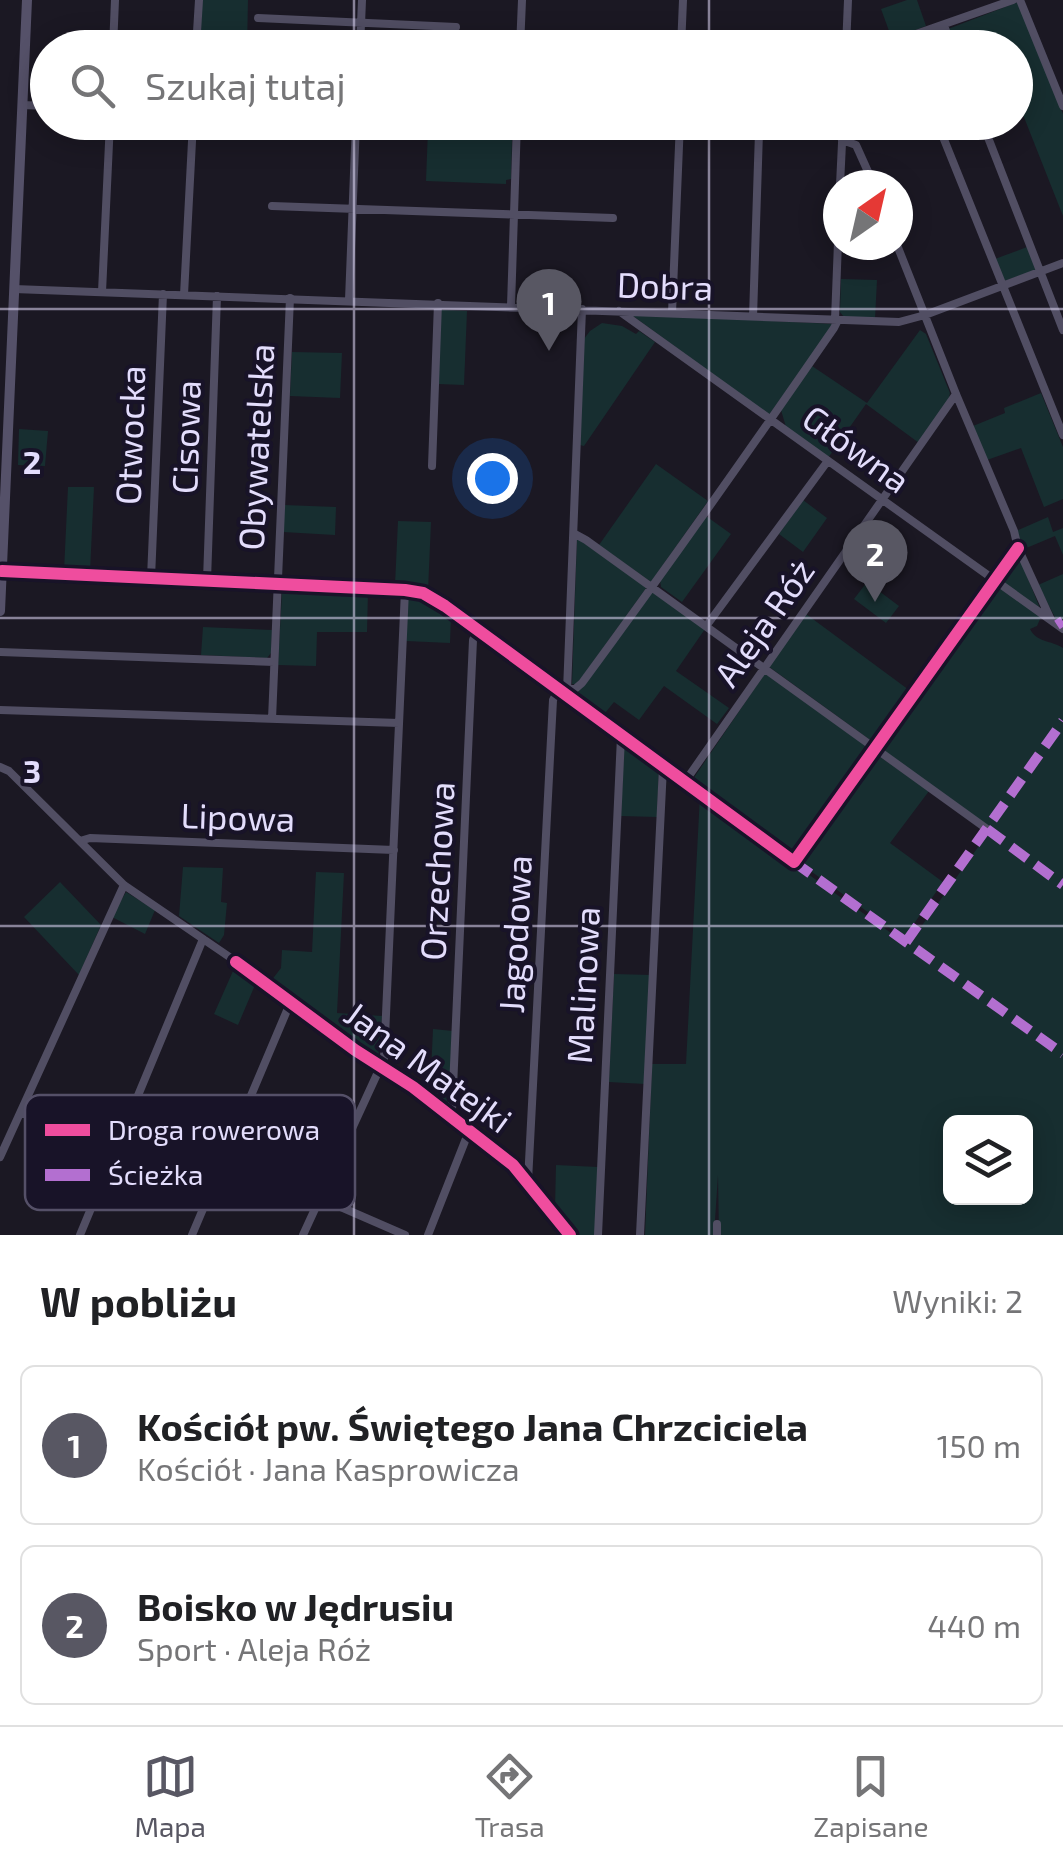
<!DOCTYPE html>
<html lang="pl">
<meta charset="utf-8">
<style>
body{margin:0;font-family:"Exo 2",sans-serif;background:#f6f6f6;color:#202124}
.controls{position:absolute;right:30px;bottom:30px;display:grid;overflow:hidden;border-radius:15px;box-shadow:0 5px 25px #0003}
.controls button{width:90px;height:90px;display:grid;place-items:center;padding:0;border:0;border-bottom:2px solid #e0e0e0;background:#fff;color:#202124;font:50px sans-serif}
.compass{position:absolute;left:823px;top:170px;width:90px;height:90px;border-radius:50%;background:#fff;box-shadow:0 5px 25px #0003;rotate:34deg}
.you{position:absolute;left:492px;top:478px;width:35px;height:35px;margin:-25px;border:8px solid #fff;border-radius:50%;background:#1a73e8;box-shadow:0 0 0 15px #1a73e833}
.badge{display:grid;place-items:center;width:65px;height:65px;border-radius:50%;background:#585763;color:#fff;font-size:32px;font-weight:700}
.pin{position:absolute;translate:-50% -82px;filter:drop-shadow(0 2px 5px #0008)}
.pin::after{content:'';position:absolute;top:52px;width:35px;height:30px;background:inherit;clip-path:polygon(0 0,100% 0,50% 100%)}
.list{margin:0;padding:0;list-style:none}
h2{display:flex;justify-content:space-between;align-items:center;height:130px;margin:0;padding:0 40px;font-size:42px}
h2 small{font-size:32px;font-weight:400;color:#757577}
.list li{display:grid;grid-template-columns:65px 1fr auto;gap:30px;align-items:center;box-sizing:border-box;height:160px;margin:0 20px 20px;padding:0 20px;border:2px solid #e0e0e0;border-radius:15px}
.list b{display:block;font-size:38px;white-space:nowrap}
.list p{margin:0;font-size:32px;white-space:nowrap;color:#757577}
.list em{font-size:32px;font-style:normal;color:#757577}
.icon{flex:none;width:55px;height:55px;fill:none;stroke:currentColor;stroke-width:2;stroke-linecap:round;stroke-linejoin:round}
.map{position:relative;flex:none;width:1063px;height:1235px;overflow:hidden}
.search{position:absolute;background:#fff;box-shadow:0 5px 25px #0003;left:30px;right:30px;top:30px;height:110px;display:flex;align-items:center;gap:25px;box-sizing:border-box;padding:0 35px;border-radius:55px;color:#757577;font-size:38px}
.sheet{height:490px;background:#fff}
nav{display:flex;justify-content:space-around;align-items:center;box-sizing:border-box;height:140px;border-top:2px solid #e0e0e0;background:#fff;font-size:28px;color:#757577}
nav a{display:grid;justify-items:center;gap:5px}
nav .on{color:#585763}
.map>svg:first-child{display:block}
</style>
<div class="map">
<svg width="1063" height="1235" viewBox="0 0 1063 1235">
<rect width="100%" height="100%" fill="#1b1823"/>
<path fill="#172e30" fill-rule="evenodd" d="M202,0H248L247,47L200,45Z
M907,0H917L926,26L892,39L881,9Z
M1018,2L1063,114V216L1016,97V48L996,47L991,37L964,47H955L948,29Z
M428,129L506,132L512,139L511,179L506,180V184L426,181Z
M1027,247L1036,270L1004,281L995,259Z
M841,279L877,280L875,319L844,317L840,312Z
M440,310L467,311L464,385L438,384Z
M634,314L834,324L769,415L633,316Z
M602,323L622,326L636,334L639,331L655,342L584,446L580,445L584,339L590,331Z
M920,330L926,334L950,393L948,402L919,443L866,404L828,458L786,427L781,410L812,366L867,403Z
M292,352L342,353L340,398L290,396Z
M1041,393L1063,447V499L1044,507L1021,448L987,460L973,426L1005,413L1004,408Z
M19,429L48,431L45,466L18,465Z
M656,464L708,501L651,582L599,545Z
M68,487H94L90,572L64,571Z
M803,500L827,518L803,552L779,534Z
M284,505L336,507L335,535L283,532Z
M706,516L731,534L682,602L661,587L660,580Z
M1048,517L1053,532L1063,528V555L1055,536L1024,549L1016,531Z
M398,521L431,522L428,591L419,587L395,585Z
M577,538L647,587L577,684H572Z
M1019,556L1041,611L1000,581Z
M1063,574V619L1057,621L1038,585Z
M867,582L899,606L886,623L854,599Z
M999,587L1041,617L1037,626L1030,629C1037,643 1051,640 1063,648V1235H719L718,1175L714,1235H645L652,1064H686L700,795L791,862L908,945L991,829L880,749L995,589ZM950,1122H1026V1198H950Z
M286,589L368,592L367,632H317L316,666L278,665L282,593Z
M653,592L705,629L676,671L729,708L717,724L664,686L639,720L614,702L601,718L578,702L577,693L649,593Z
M413,594L418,595L451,615L450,643L406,641L407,596Z
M806,614L909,690L873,742L768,666Z
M203,627L272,630L271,653L267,658L201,655Z
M765,673L870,748L792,857L691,782Z
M624,742L659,766L657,817L621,816Z
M876,754L929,791L890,843L943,882L904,938L798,862Z
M183,867L223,868L221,902L227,903L224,935L219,943L179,916Z
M316,872L344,873L337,1013L382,1016L378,1060L271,981L281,968L282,950L312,952Z
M60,882L101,925L79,975L24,917Z
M126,892L155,910L145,934L112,917Z
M233,971L255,985L238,1025L214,1014Z
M614,974L651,975L645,1084L609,1082Z
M433,1029L453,1031L449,1108L430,1094Z
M556,1165L598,1167L595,1235H577L555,1208Z"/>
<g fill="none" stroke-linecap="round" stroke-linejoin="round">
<path stroke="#514e63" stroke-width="8" d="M1020,0L1063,106
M258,18L456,27
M944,25L952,48
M113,48L115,0
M196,48L199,0
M360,48L362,0
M520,48L522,0
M681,48L683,0
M846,48L848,0
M876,48L1013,0
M22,105L48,106
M502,122L842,136
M937,122L1063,435
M982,122L1063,330
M842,140L856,145L874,185
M840,185L843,122
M272,206L613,218
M897,245L956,394L1014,531L1018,548L1051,620
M14,289L899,322L925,315L1063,263
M102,292L110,122
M184,295L193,122
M349,300L356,122
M511,306L517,122
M619,311L1063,629
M672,313L680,122
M753,317L759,132
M835,320L838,242
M432,466L438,303
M575,534L586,540L987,829
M2,571L405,590L423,593L445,606L794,862L1018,548
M151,578L163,294
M207,580L217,296
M707,625L827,462
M0,652L274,662
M568,689H575L582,683C668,566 752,447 834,328L838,320
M567,691L582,309
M0,710L399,723
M272,719L290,298
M0,767L9,771L124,885L250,971L355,1050L413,1087L513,1165L570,1235
M684,783L956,394
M80,841L90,838L394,850
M21,1112L116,1150L211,1191
M449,1115L452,1110L473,640L477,630
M0,1157L124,885
M528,1181L553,700L558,690
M320,1198L405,1235
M80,1235L203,939
M192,1235L291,1001
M303,1235L384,1059L405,590
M428,1235L469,1131
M598,1235L621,737
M640,1235L663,767
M717,1235V1224"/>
<path stroke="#555169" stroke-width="10" d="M0,611L27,0"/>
<path stroke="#b36fd0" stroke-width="10" stroke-dasharray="20 10" stroke-linecap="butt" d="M1057,625L1063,621
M987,829L1063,885
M794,862L1063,1054
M906,942L1063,721"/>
<defs>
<path id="cycleway" d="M2,571L405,590L423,593L445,606L794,862L1018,548
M236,962L355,1050L413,1087L513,1165L570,1235"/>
</defs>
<use href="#cycleway" stroke="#181328" stroke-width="19"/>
<use href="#cycleway" stroke="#ef4d9e" stroke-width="12"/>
</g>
<path fill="none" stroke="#e3ddfc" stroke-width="2.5" stroke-opacity="0.55" d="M354,0V48M709,0V48M354,122V1235M709,122V1235M0,309H1063M0,618H1063M0,926H1063"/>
<g text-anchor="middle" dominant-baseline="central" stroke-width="8" stroke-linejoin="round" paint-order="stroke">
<g font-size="35" fill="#e3ddfc" stroke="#181328">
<text transform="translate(665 285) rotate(2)">Dobra</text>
<text transform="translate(129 435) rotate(-88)">Otwocka</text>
<text transform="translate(185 437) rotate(-88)">Cisowa</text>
<text transform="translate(255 447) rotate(-87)">Obywatelska</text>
<text transform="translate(857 448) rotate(36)">Główna</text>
<text transform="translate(763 622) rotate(-55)">Aleja Róż</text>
<text transform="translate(238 816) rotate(2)">Lipowa</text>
<text transform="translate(436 871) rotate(-87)">Orzechowa</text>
<text transform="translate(514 934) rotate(-87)">Jagodowa</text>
<text transform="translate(582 985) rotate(-87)">Malinowa</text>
<text transform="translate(429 1066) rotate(36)">Jana Matejki</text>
</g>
</g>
<rect x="25" y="1095" width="330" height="115" rx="15" fill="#181328" stroke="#555068" stroke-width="2.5"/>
<rect x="45" y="1124" width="45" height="12" fill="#ef4d9e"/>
<rect x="45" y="1169" width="45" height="12" fill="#b36fd0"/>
<g font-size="28" fill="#e3ddfc">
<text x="108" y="1140">Droga rowerowa</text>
<text x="108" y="1185">Ścieżka</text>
</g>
<g font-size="32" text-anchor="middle" font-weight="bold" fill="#e3ddfc" stroke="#181328" stroke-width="8" stroke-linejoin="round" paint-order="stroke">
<text x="32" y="474">2</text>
<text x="32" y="783">3</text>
</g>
</svg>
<div class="controls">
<button><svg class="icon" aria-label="layers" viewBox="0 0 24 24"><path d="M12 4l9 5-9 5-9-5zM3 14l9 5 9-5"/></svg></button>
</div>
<svg class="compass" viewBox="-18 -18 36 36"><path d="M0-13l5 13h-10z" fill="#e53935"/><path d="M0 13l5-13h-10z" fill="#757577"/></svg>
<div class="you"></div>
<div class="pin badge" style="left:549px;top:351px">1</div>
<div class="pin badge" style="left:875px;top:602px">2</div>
<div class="search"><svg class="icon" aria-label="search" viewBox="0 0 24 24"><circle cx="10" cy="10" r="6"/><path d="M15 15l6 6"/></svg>Szukaj tutaj</div>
</div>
<section class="sheet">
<h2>W pobliżu<small>Wyniki: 2</small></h2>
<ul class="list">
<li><span class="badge">1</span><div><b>Kościół pw. Świętego Jana Chrzciciela</b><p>Kościół · Jana Kasprowicza</p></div><em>150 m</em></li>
<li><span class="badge">2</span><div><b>Boisko w Jędrusiu</b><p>Sport · Aleja Róż</p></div><em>440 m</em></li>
</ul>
</section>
<nav>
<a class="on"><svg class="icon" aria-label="map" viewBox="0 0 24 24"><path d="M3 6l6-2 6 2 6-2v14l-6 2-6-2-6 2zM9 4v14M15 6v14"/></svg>Mapa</a>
<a><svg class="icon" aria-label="directions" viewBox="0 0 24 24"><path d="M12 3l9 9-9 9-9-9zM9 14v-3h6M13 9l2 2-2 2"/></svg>Trasa</a>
<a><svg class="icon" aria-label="saved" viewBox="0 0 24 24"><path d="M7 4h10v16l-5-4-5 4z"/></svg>Zapisane</a>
</nav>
